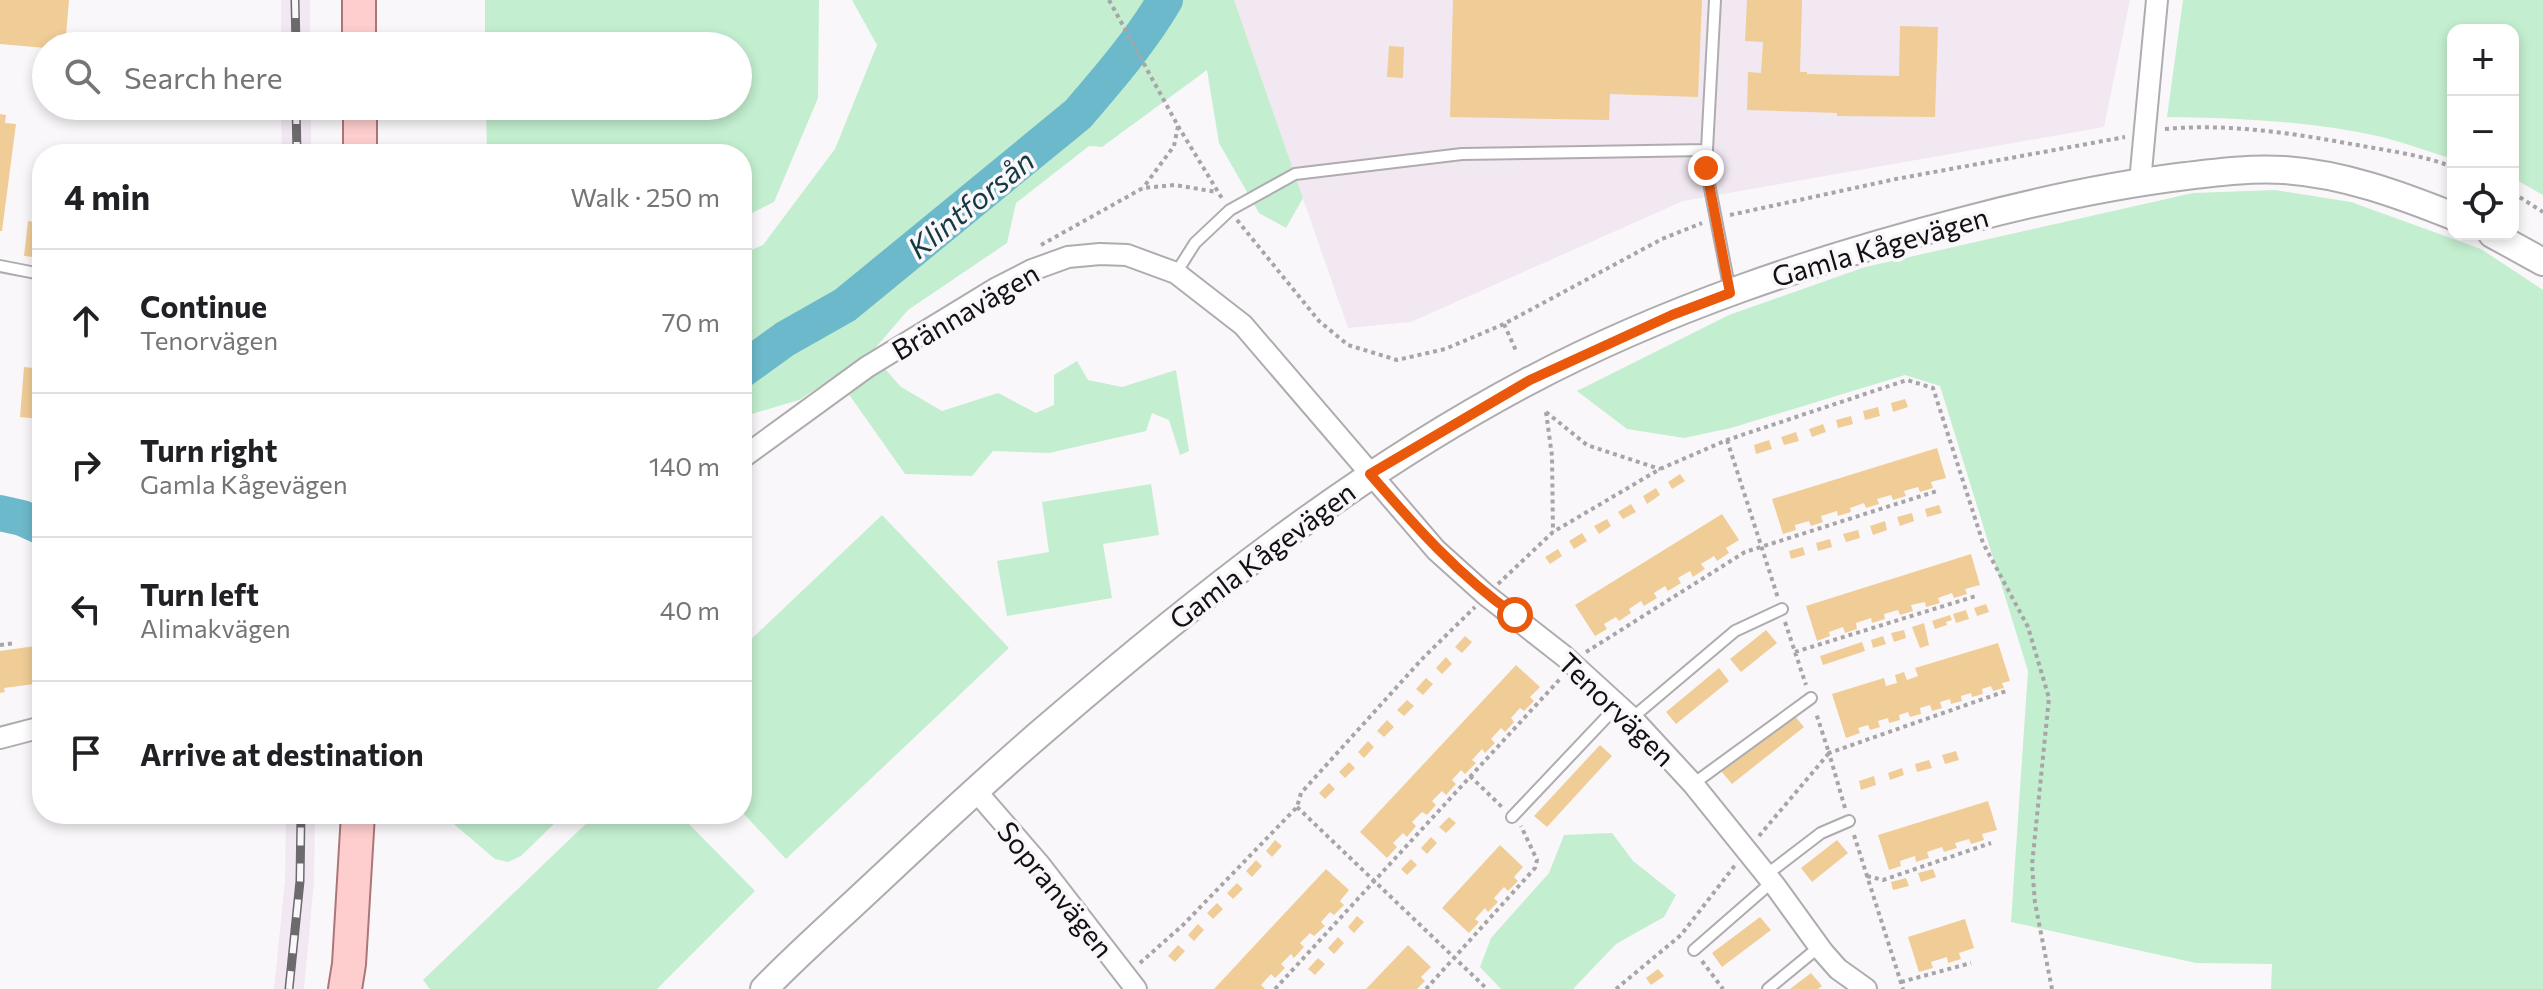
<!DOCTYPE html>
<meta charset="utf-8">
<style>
body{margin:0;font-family:Commissioner,sans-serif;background:#f2f2f2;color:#202124}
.controls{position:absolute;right:24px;top:24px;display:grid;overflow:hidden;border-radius:16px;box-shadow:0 4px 12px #0003}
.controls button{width:72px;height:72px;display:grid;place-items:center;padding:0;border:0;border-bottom:2px solid #e0e0e0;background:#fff;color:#202124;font:40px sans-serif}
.stop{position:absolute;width:24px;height:24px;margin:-18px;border:6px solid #ea580c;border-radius:50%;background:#fff}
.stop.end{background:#ea580c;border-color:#fff;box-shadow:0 2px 8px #0008}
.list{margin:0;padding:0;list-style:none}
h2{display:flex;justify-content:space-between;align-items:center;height:104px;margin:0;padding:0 32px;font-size:34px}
h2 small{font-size:26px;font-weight:400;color:#757577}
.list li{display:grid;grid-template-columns:52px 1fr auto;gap:24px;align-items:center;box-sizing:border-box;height:144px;padding:0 32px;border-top:2px solid #e0e0e0}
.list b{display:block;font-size:30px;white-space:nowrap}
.list p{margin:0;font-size:26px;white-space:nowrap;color:#757577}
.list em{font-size:26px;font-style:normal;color:#757577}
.icon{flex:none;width:44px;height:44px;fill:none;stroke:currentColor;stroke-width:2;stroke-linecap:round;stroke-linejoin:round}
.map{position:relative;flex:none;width:2543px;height:989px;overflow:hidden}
.search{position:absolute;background:#fff;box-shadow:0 4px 12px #0003;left:32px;top:32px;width:720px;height:88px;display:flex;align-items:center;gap:20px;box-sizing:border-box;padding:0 28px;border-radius:44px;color:#757577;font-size:30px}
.panel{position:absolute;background:#fff;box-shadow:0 4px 12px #0003;left:32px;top:144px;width:720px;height:680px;border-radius:32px}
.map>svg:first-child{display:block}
</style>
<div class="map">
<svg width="2543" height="989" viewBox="0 0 2543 989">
<rect width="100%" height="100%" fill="#faf7fa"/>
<path fill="#f1e8f1" d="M281,0H310V46H281Z
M1234,0H2130L2104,127L1683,201L1411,322L1348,328Z
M281,106H311V154H282Z
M286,814H315L314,881L304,989H274L285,880Z"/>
<path fill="#c3eecf" d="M485,0H819L818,98L774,202L742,218V154H487L486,106H738V46H485Z
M852,0H1234L1303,198L1286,228L1259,213L1219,143L1207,70L1102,147L1089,146L1016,203L1007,243L908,310L871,353L901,387L942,411L998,393L1036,413L1054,405V375L1077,361L1088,380L1122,387L1176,370L1189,451L1180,455L1169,420L1152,413L1146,431L1049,453L993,451L972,476L905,474L836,376L799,400L745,416L742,421V254L763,245L835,149L877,45Z
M2183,0H2543V195L2513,178V30H2453V159C2429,152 2406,143 2382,137C2311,121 2239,118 2167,117Z
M2275,190L2351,202L2481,249L2543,290V989H2271L2272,964L2196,963L2011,922L2028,671L1940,386L1905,375L1731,428L1684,438L1627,429L1577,391L1729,315L1865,267L2193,193Z
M1151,484L1159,535L1103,544L1112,598L1007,616L997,561L1049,552L1042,502Z
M882,515L1009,648L786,859L742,812V648Z
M451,814H564L521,856L508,862L495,859L455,825Z
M596,814H679L755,891L657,989H430L423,980Z
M1612,833L1633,861L1676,895L1664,917L1616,944L1573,989H1501L1480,967L1491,938L1549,873L1564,835Z"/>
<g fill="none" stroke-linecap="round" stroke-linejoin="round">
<path stroke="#6db9cc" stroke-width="36" d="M742,370L785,339L845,305L1078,114C1109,78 1141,41 1165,0
M0,513L22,518L42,527"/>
</g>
<path fill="#f0cd97" d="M0,0H69L66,36L57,35L56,46H46V48L0,44Z
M1453,0H1702L1698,97L1610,94L1609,120L1450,117Z
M1747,0H1802L1800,72H1807V74L1899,76L1900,26L1938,27L1935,117L1837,116V113L1747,110L1748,72L1761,73L1763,42L1745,41Z
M1389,46L1404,47L1403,78L1387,77Z
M0,114L6,115L5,123L16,124L2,231H0Z
M39,216H42V258L24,256L28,221L38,223Z
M24,367L42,369V419L20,417Z
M1905,399L1908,407L1893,412L1891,403Z
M1878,407L1880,416L1865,420L1863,411Z
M1851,416L1853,424L1838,428L1836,420Z
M1823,424L1826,432L1812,437L1809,429Z
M1796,432L1799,441L1784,445L1781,437Z
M1769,440L1772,449L1756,454L1754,445Z
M1937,448L1946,478L1931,482L1933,488L1920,492L1918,487L1904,491L1906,496L1893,500L1891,495L1877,499L1879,504L1866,508L1864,503L1850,508L1851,512L1838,516L1837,511L1821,516L1823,522L1811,526L1809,521L1795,525L1796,530L1783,534L1772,499Z
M1680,474L1685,481L1672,489L1668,482Z
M1656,488L1660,495L1647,504L1643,496Z
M1631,504L1636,512L1623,519L1618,512Z
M1939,505L1942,513L1927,517L1925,509Z
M1912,513L1914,521L1900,526L1897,517Z
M1722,514L1739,540L1726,548L1729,553L1717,561L1714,556L1701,564L1705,569L1693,577L1690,571L1678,578L1681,583L1668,591L1665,586L1654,593L1657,598L1644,606L1641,601L1629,609L1631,613L1619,621L1616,617L1604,624L1607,629L1595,636L1575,605Z
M1607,519L1611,526L1599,534L1594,526Z
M1885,521L1887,530L1873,535L1870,526Z
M1858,530L1860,538L1846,542L1843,534Z
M1582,533L1587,541L1574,549L1569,541Z
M1830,539L1832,547L1818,551L1816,543Z
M1803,547L1805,555L1791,559L1789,551Z
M1558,549L1562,556L1550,564L1545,557Z
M1971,554L1980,585L1965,589L1967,594L1954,598L1952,593L1938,598L1940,603L1926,607L1925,602L1911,605L1913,611L1900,615L1898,610L1884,614L1885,619L1872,623L1871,618L1856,623L1857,629L1845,633L1843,627L1829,632L1830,636L1817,641L1806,606Z
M1986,604L1989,612L1977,616L1974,608Z
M1966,610L1969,619L1956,623L1953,614Z
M1950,615L1952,620L1946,622L1947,625L1935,629L1932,621Z
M1924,623L1929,645L1920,648L1912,627Z
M1766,630L1777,643L1741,672L1730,659Z
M1904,630L1906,638L1894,642L1891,633Z
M1465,636L1472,642L1462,653L1455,647Z
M1883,636L1886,644L1873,648L1871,640Z
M1862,642L1865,651L1823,665L1820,656Z
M1998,643L2010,681L2002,683L2004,688L1993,691L1991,686L1982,689L1983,694L1972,697L1971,693L1961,696L1962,701L1951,704L1950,699L1940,702L1942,708L1932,711L1930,705L1920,708L1921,714L1910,717L1908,712L1899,715L1900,720L1889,723L1888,718L1878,721L1880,727L1870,730L1868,725L1858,728L1860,733L1846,738L1832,694L1884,678L1886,686L1897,683L1895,675L1904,672L1907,680L1918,676L1915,668Z
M42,645V683L4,688L5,692L0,693V651Z
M1446,657L1452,664L1442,674L1436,668Z
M1516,665L1540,687L1530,697L1534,701L1524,711L1520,708L1511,718L1514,722L1505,732L1501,728L1491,739L1495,743L1485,753L1482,749L1472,760L1476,763L1465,774L1461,770L1452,780L1456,784L1446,795L1442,791L1432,801L1436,805L1427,815L1422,812L1412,822L1416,826L1407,837L1403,833L1393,843L1397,847L1387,858L1360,832Z
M1719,668L1729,681L1676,724L1666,712Z
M1426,678L1433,684L1423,695L1416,689Z
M1407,700L1414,706L1404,716L1397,710Z
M1793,714L1804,727L1732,784L1721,771Z
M1387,720L1394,727L1384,737L1377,731Z
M1368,741L1374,747L1364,758L1358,752Z
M1600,745L1612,756L1547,827L1534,816Z
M1956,751L1959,760L1945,764L1942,755Z
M1929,760L1932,768L1917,772L1915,764Z
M1349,762L1355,768L1345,778L1339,772Z
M1902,768L1904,775L1890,780L1888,773Z
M1874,776L1876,785L1861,790L1859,781Z
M1329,783L1335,789L1325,799L1319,793Z
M1988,801L1997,830L1982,834L1984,840L1971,844L1969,839L1955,843L1957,848L1944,852L1942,847L1927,852L1929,858L1916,862L1915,856L1900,861L1901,866L1889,870L1878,835Z
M1449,817L1456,823L1446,833L1439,827Z
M1431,837L1437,843L1427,854L1421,848Z
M1275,840L1282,846L1272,857L1266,851Z
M1837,840L1848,853L1812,882L1801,868Z
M1500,845L1523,867L1514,877L1518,881L1508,891L1504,887L1494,898L1498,902L1488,912L1485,908L1475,919L1479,922L1469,933L1442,908Z
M1411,859L1417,865L1407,875L1401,869Z
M1256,860L1262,866L1252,877L1246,871Z
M1326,869L1349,890L1340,901L1344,905L1334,915L1330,912L1321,922L1325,926L1314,936L1310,933L1300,943L1304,947L1294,958L1291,954L1281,964L1285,968L1275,978L1271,974L1261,985L1265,989H1214Z
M1933,869L1936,877L1921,882L1918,873Z
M1906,878L1909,886L1893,890L1891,882Z
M1237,883L1243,889L1233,899L1227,893Z
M1217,903L1223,909L1213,919L1207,913Z
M1357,916L1364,922L1354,933L1348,927Z
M1760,917L1771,930L1722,967L1712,953Z
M1965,919L1974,948L1959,953L1961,959L1948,963L1947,957L1931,962L1933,968L1919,972L1908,937Z
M1198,924L1204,930L1194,941L1188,935Z
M1338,937L1344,943L1334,954L1328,948Z
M1178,945L1185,951L1175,962L1168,956Z
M1408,945L1431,967L1421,977L1425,981L1417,989H1366Z
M1318,958L1325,964L1315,975L1308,969Z
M1658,969L1664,976L1651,985L1646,978Z
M1811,973L1822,986L1818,989H1790Z"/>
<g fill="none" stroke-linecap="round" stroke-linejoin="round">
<defs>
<path id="service" d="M1715,0L1706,168L1730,291
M0,266L41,274
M1176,273L1195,243L1230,210L1295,174L1462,154L1707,150
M1632,718L1735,631L1782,609
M1693,784L1811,698
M1512,817L1618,705
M1766,875L1821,833L1849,821
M1694,950L1772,882
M1768,989L1819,947"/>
<path id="minor" d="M2140,182L2157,0
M742,458L867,367L995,289L1032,270L1068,257L1100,254L1127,255L1176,273L1243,325L1436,550L1486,595L1564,656L1632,718L1693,784L1776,887L1823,952L1838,969L1866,989
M0,738L42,727
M975,790L1040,865L1136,989"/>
<path id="tertiary" d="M2492,234L2543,262
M764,989C796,956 830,926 863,895C923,839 982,783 1044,730C1195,600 1350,476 1527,382C1665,309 1815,259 1966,220C2038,201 2112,185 2186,176C2219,172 2251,168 2284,170C2343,174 2398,194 2453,216"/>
<path id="primary" d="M359,0V46
M360,106V154
M345,989L349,964L358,814"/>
</defs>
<use href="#service" stroke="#afacaf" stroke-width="14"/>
<use href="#minor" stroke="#afacaf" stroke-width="24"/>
<use href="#tertiary" stroke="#afacaf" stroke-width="30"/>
<use href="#primary" stroke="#ab7677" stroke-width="36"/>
<path stroke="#a7a5a7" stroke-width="4" stroke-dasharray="4 4" stroke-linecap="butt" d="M1109,0L1178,126L1174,146L1143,188
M1178,126L1223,200
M2165,129C2231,123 2298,134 2362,146C2392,151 2425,156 2453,167
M2513,193L2543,212
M1730,215L1896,179L2125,137
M1237,220L1319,321L1348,345L1397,360L1445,349L1504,324L1662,239L1702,223
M1041,245L1143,188L1175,185L1217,192
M41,287L42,336
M1504,324L1517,353
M1546,412L1587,445L1660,469
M1546,412L1552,456L1553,532
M1727,440L1778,598
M1498,584L1553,532L1660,469L1727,440L1907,380L1933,388L1983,543L2028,627L2049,698L2032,865L2035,903L2052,989
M1785,622L1806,685
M0,645L15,643
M1586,652L1745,552L1937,491
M1795,652L1976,596
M1470,776L1503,808
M1297,807L1487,989
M1845,808L1829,753L2006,691
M1854,835L1903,989
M1759,836L1829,753L1816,713
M1867,876L1883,880L1991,843
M1702,961L1723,989
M1140,963L1183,925L1297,807L1301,793L1423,658L1475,607
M1901,982L1971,963
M1275,989L1560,679
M1426,989L1535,868L1537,860L1521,826
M1616,989L1681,935L1736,864"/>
<use href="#service" stroke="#fff" stroke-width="10"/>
<use href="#minor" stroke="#fff" stroke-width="20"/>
<use href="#tertiary" stroke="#fff" stroke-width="26"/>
<use href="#primary" stroke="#fecece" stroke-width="32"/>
<defs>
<path id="rail" d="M295,0L296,46
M296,106L297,154
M289,989L300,881L301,814"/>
</defs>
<use href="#rail" stroke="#6c6a6c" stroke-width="9"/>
<use href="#rail" stroke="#faf7fa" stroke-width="6" stroke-dasharray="18" stroke-linecap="butt"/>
</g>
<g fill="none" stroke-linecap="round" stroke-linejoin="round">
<path stroke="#ea580c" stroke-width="10" d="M1515,615C1458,575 1415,526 1370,474L1530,380L1672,315L1730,293L1706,168"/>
</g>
<g text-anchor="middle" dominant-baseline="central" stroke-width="7" stroke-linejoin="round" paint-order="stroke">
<g font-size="28" fill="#121112" stroke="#faf7fa">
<text transform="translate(1880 246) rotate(-16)">Gamla Kågevägen</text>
<text transform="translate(965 311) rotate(-30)">Brännavägen</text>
<text transform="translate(1262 555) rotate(-37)">Gamla Kågevägen</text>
<text transform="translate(1617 709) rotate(44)">Tenorvägen</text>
<text transform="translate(1056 889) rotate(51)">Sopranvägen</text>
</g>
<g font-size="30" font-style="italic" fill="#143942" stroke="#faf7fa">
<text transform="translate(970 203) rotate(-39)">Klintforsån</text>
</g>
</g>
</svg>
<div class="controls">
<button>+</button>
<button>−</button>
<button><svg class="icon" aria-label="locate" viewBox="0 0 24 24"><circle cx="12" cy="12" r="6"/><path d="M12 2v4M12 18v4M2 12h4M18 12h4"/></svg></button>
</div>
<div class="stop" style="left:1515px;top:615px"></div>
<div class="stop end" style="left:1706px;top:168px"></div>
<div class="search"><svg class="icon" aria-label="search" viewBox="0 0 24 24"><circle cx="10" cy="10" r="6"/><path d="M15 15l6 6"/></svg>Search here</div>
<section class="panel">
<h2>4 min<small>Walk · 250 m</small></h2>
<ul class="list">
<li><svg class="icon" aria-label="ahead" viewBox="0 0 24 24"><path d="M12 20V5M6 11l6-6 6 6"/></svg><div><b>Continue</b><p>Tenorvägen</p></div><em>70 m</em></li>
<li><svg class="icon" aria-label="right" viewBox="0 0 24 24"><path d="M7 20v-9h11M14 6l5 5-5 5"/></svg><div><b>Turn right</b><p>Gamla Kågevägen</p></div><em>140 m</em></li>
<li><svg class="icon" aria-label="left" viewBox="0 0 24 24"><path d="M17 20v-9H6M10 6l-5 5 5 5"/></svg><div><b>Turn left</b><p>Alimakvägen</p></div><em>40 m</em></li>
<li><svg class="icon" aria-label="arrive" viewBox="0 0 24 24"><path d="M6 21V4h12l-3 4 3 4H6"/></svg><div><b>Arrive at destination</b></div></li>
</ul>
</section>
</div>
